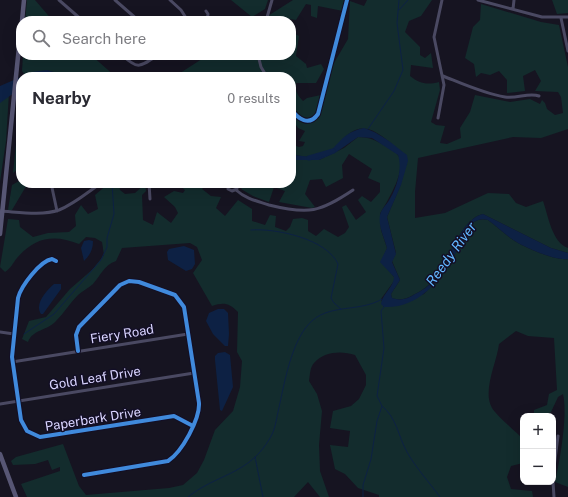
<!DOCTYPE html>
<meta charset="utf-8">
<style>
body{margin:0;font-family:"Public Sans",sans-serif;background:#f7f7f7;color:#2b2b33}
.controls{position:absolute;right:12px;bottom:12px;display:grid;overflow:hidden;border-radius:8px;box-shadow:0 4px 16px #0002}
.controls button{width:36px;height:36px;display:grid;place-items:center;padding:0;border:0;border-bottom:1px solid #e1e1e2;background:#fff;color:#2b2b33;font:20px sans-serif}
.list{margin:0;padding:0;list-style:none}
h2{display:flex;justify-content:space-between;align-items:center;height:52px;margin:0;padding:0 16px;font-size:17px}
h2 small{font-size:13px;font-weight:400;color:#7c7c81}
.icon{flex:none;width:22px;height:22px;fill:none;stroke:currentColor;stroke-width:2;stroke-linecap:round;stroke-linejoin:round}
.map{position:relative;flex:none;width:568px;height:497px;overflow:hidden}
.search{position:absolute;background:#fff;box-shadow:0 4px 16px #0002;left:16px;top:16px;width:280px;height:44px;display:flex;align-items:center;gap:10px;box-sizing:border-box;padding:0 14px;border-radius:16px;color:#7c7c81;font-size:15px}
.panel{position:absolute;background:#fff;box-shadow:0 4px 16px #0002;left:16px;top:72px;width:280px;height:116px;border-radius:16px}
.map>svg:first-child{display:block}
</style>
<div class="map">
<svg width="568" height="497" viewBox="0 0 568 497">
<rect width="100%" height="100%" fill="#161421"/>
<path fill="#132c2d" d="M27,0H35L53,21H25Z
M231,0H268L265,9L252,17Z
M293,0H344L343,11L318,6L317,18L311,16V5L306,4L296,20L283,18L281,21H260Z
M367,0H432L421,16L409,21L405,32L420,47V55L425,58L431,53L433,68L411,65L410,76C420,84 427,85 439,82L440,90L431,122L436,125L445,126L440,143L447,144L461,138L460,128L470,112L475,95L510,102L530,99L540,104L542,100L545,103L547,109L555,115L563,113L561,97L558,92L535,91L541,81L535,70L523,76L525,91L507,93V80L499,71L490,75L481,73L476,77L474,64L465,58L473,27L480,20L481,4L541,22L559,25L568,67V129L541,138L513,137L418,158L415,192V218L445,213L488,193L509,194L516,203L526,207L543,201C548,215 552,243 568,248V253L551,248L483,214C460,219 449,262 435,279C429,285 422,291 415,294C407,299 400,301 392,298L391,294L400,280L392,261L396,253L387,217L401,184L402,152C392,145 380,132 368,129C346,124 339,152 322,156C312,159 301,156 291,154V144L299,147L303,146L305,142L299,141L305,131L298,128L294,122L291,123V77H174L208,55H291V32L299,36L296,56L306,64L307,68L321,64L324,69L316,83H296C295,91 297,95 303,101L307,98L321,95L327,75L348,39L350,1L364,6Z
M552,0H568V13L557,14Z
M23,55H91L116,77H69L47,70L25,75L22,71Z
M9,93L6,141L0,182V100Z
M21,96V167L13,173Z
M358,137C370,137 377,141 387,147C390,149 394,151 397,154C409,168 387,201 380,214L381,230L387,248L383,258L385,266L394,277V281L381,299L384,307L424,294L446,270L470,225C476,220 480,218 488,220C498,227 507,237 518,243C529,249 556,261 568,259V487L555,482C560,461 568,414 563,394L558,397L551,412L543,416H534V410L547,405L549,394L557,390L554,338L528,336L516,331L499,344C497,362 482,391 492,408C497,416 515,431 523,439V463L511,466L507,477L511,489L532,491L533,497H379V495L358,488L345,474L335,469L330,445L348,447L350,431L330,428L333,411L351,406L359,399L366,385V375L355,355C342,351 325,351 314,363C310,367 310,375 309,381L317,394L322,411L319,445L320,471L329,497H320L308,482L294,497H27L21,484L60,471V467L52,470L48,460L35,464L13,465L11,461L16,457L63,444L79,486L86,495L169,488L183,485L197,473L204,460L215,430L233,411L240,387L242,361L237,352L238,312C229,303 224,302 212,306L193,273L202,260L197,247L190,243L122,248L116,261C104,265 101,275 93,284C89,288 82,291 78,295C70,303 64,313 56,321C47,331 33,329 28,342L22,339L29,321L46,317L70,289L93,269L104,255L102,242L95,238L86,237L79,244C54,234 35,237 17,258C13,263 11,268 5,272L0,267L8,219L19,220L20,227L33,237L48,233L69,232L76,226L75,215L81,205L88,214L98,209L95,195L109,183H119L120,190L125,194L135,193L145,184L146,191L142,195L143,220L153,225L157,212L171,223L178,213L175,207L164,197L174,191L183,193L185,190L177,183L194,185L208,183L202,189L211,196L221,197L216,208L225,216L238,200L252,209V221L265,225L270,215L276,216L275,227L286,231L290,227L293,219L302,218L308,220V231L316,236L324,229L338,237L345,233L349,227L342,207L346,205L356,220L366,212L358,200L362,196L371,202L380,192V183L368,178L372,169L349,154L342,165L343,178L326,187L322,179L310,180L305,194L315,207L312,208L279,202L285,191L274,187L269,202L253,196L241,189L246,183H291V160H319L344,148Z
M21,180V183H28L12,210H8L12,185Z"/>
<path fill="#0d2144" d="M47,70L69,77H21V88L0,103V86L32,72Z
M364,128C379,132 394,145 407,155L408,161L401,185L387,217L396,254L392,262L400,280L391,294L392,298C400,301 408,299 415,294C422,291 430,285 435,279C449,262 460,219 483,214L551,248L568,253V259C556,261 529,249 518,243C507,237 498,227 488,220C480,218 476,220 470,225C453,260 430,309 384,307L381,304C382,294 394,287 394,277L380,262L387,248C384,237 378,226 380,215C381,210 385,206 388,202C396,190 403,169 398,155L372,138L358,137L335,153L319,160H291V154C342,166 328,135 364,128Z
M89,240L93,241C93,250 90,255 84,261L81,248L84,241Z
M184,246L194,250L195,264L192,269L186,271L168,260L167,252L169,249Z
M54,284H61V289L43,314H41C34,304 47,290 54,284Z
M218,309H224L228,313L229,334L228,346H225L213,334L206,321L209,313Z
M225,352L230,355L233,387L222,411L220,410L215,360V356L218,353Z"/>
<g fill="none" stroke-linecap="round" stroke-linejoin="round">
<path stroke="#0d2144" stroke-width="1" d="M399,10L408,0
M368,129L394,91L403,70L397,23L399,0
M251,230C276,228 327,239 338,264L331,298L334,303L341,309
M24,334L54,314L101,260L107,247V238L114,214L112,183
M382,406C397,418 398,436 407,452C416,468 429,482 440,497
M255,457L263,497
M188,497C216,474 249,475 270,438C275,430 276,421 278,412C284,386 291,338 313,320C332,304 361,312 382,299
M363,497V485L371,459L377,421L382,406L377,396L384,348L381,311L384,307"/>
<path stroke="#0d2144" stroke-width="5" d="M309,158L333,151"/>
<path stroke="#4a4962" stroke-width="3" d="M59,0L83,21
M115,0L139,21
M170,0L181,10L188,21
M478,0L542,17H568
M513,9L514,0
M206,11L208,14L207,21
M561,18L568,51
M266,21L272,0
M122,55C138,70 140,67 158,55
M258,55L261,67L267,77
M443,76C463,84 485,94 505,97C517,99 529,92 539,96
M291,109C298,119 309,127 318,114L347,0
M438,118L444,85L434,37L442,0
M51,183L57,211
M149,183L150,199
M229,183L228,189L232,191L237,189L236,183
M236,190C246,199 257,201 269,205C309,215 320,212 353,190
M0,211C18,212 42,216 59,210C74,204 88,192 101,183
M56,261L52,259C40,261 21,286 18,298L12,357L21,420L27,431L40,437L174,416L193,426
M0,332L14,334
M78,351L76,335L79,327L120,285L129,281L139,282L175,295L184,307L199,403C200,419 182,452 168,461L84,475
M12,362L188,334
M0,404L194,373
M553,475L558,436
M553,482L554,497"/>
<path stroke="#575674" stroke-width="4.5" d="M22,21L24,0
M0,234L21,27
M0,454L16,497"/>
<defs>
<path id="cycleway" d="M291,109C298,119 309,127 318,114L347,0
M56,261L52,259C40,261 21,286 18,298L12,357L21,420L27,431L40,437L174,416L193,426
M78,351L76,335L79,327L120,285L129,281L139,282L175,295L184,307L199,403C200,419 182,452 168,461L84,475"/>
</defs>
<use href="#cycleway" stroke="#130f26" stroke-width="6"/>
<use href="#cycleway" stroke="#408adc" stroke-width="4"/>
</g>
<g text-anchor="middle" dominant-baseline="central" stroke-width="3" stroke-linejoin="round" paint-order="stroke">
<g font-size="13" fill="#d9d4ff" stroke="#130f26">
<text transform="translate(122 334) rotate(-9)">Fiery Road</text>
<text transform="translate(95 378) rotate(-9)">Gold Leaf Drive</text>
<text transform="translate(93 419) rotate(-9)">Paperbark Drive</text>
</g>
<g font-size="14" font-style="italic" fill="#62b6ff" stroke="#130f26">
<text transform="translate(451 254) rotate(-54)">Reedy River</text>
</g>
</g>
</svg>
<div class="controls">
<button>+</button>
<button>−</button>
</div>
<div class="search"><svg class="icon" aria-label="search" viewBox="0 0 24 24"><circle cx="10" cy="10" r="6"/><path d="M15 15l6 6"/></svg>Search here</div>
<section class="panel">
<h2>Nearby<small>0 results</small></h2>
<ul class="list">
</ul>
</section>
</div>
